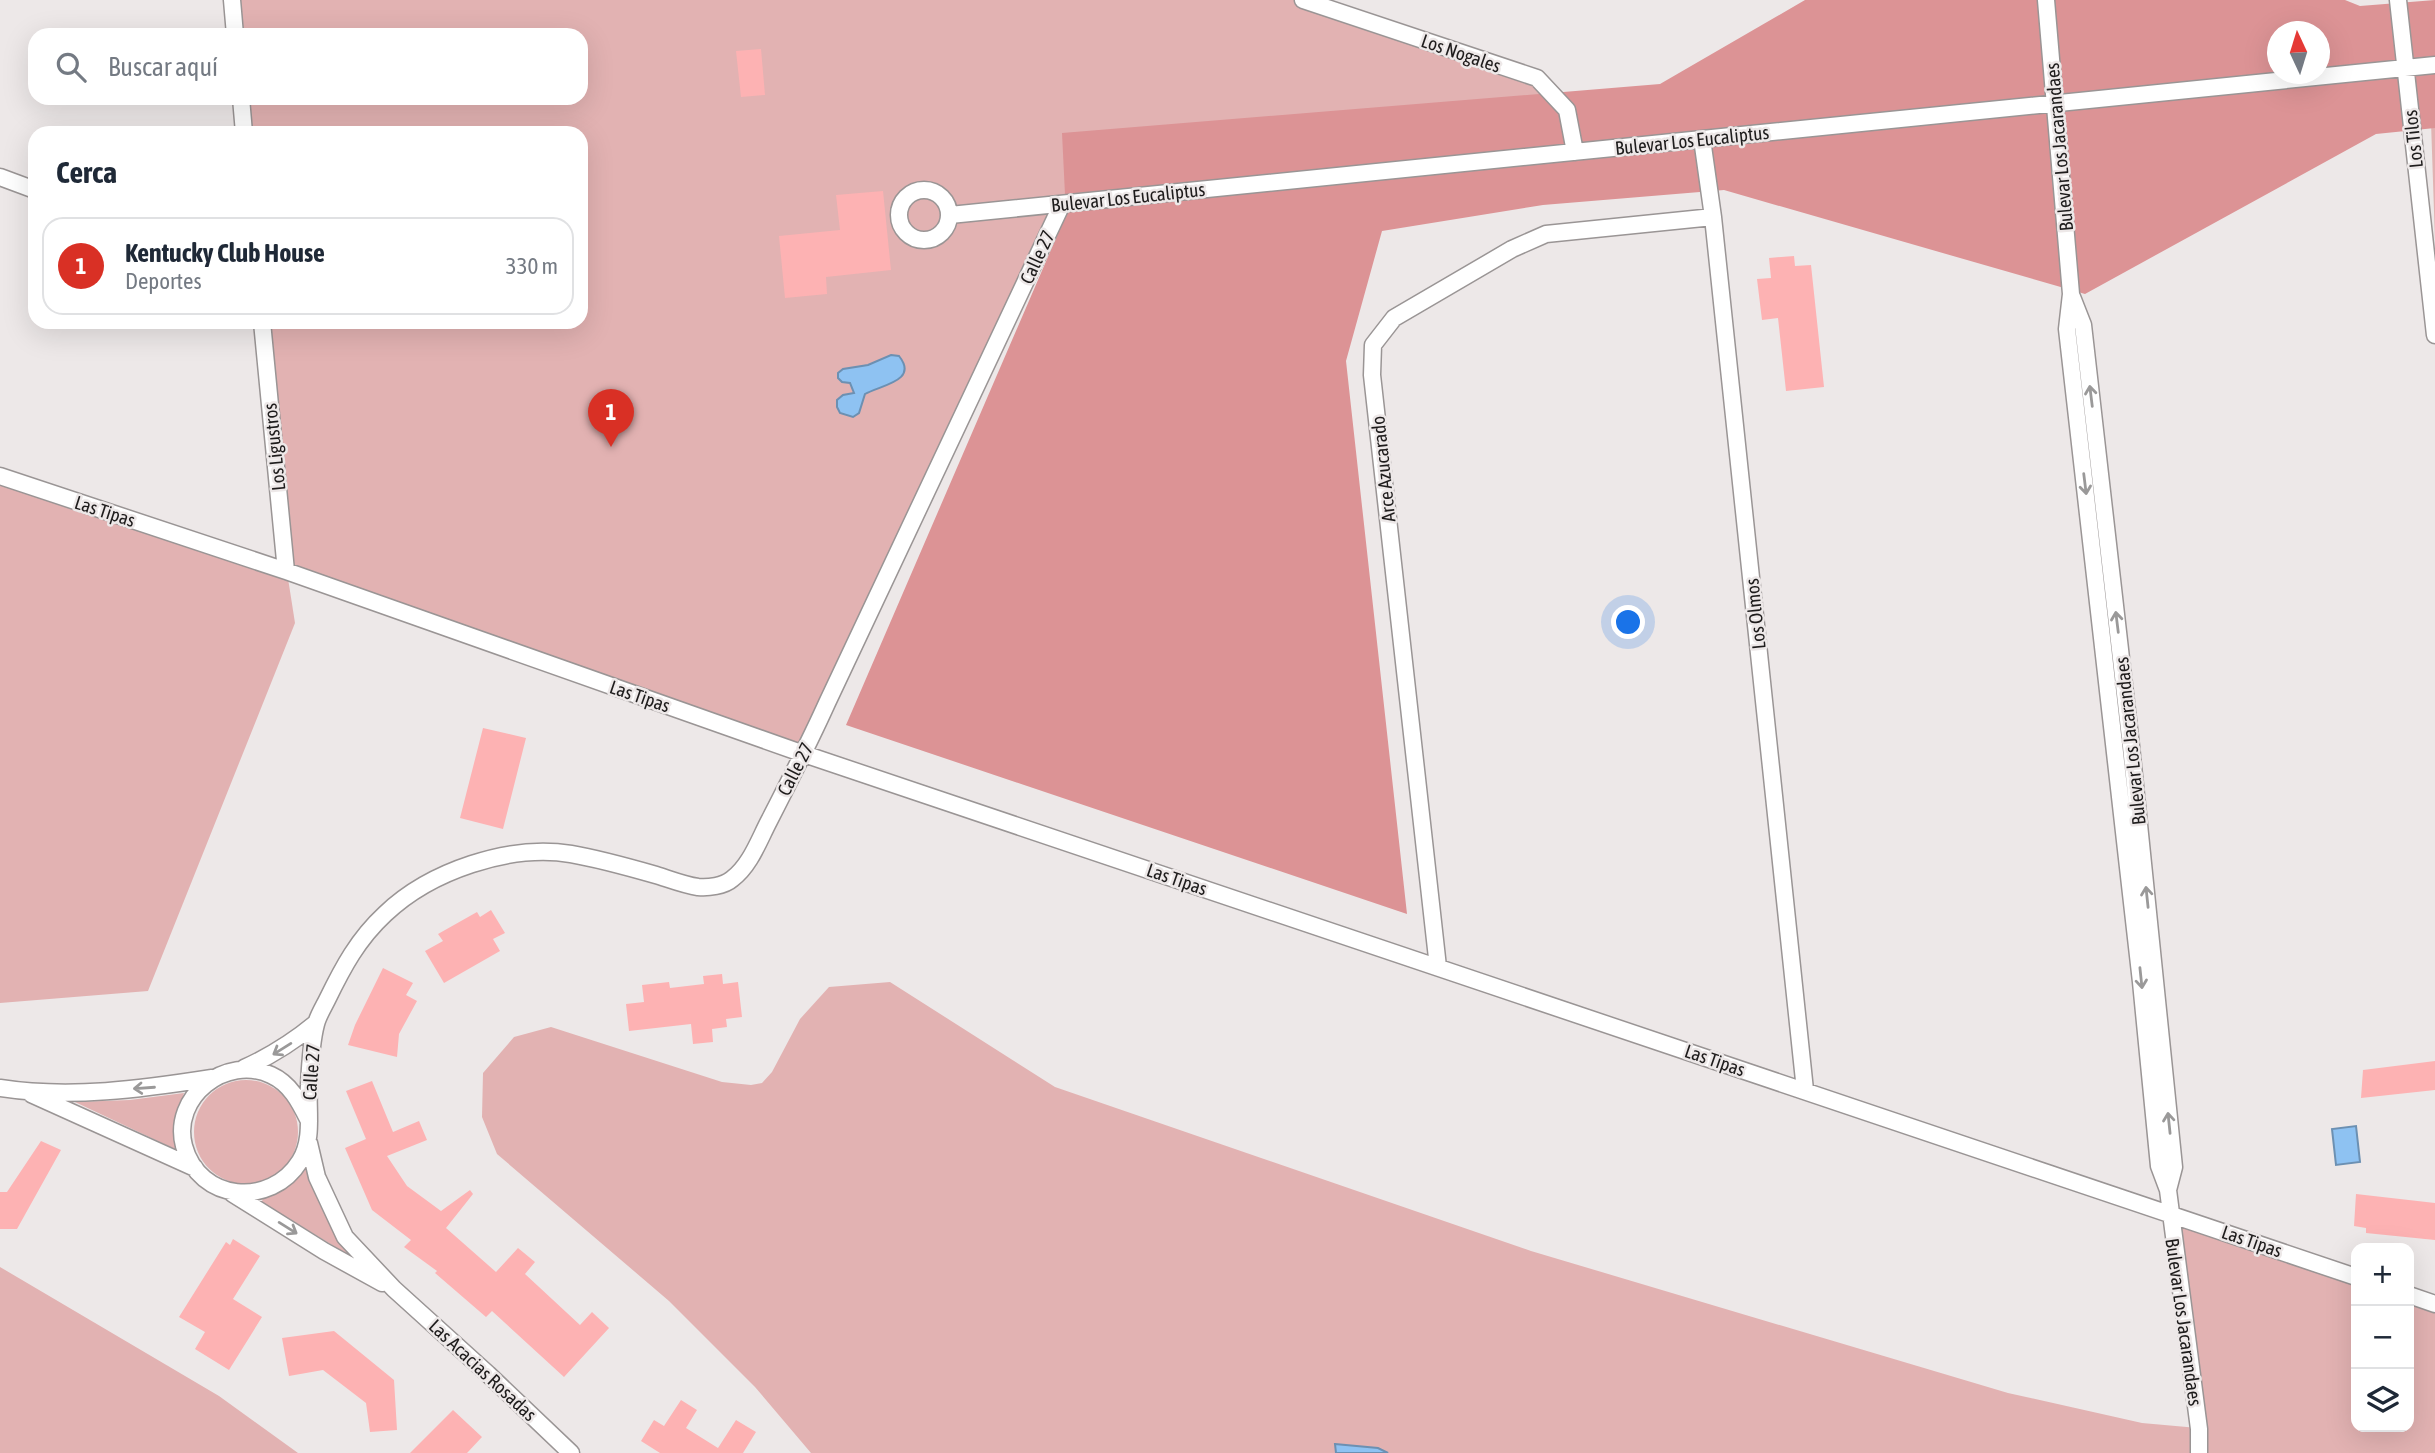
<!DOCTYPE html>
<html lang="es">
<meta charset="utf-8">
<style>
body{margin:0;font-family:"Asap Condensed",sans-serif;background:#f2f2f3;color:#1f2937}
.controls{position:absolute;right:21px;bottom:21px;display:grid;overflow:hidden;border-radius:14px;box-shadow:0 7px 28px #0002}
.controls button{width:63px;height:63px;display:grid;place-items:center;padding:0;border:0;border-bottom:2px solid #e0e1e3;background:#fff;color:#1f2937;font:35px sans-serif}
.compass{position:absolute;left:2267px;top:21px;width:63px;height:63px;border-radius:50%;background:#fff;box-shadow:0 7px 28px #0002;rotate:356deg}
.you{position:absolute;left:1629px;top:623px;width:24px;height:24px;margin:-18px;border:5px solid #fff;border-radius:50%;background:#1a73e8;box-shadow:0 0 0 10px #1a73e833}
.badge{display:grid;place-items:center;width:46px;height:46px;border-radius:50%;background:#d93025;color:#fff;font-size:23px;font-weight:700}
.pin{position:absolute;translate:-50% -58px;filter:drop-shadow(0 2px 4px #0008)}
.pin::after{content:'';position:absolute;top:37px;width:24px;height:21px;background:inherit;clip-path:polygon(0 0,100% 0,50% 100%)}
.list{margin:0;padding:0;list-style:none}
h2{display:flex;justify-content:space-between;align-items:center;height:91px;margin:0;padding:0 28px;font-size:30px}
h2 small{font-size:23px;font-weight:400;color:#747a83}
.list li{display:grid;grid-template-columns:46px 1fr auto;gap:21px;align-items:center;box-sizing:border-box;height:98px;margin:0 14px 14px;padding:0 14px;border:2px solid #e0e1e3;border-radius:21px}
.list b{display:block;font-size:26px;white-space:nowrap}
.list p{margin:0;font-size:23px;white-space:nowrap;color:#747a83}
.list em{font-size:23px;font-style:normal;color:#747a83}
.icon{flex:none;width:38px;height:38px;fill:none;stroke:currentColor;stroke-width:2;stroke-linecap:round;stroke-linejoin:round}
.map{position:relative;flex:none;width:2435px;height:1453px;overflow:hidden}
.search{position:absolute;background:#fff;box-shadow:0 7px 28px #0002;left:28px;top:28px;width:560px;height:77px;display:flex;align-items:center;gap:18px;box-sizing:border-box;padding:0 24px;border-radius:21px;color:#747a83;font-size:26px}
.panel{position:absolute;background:#fff;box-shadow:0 7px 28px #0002;left:28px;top:126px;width:560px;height:203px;border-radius:21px}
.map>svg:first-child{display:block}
</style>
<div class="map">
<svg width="2435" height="1453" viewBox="0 0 2435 1453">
<rect width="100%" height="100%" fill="#ede8e8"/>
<path fill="#e2b2b2" d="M232,0H1303L1537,78L1567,110L1062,204L804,754L287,572L295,623L148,991L0,1003V476L286,571L262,322H581V133H244L241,98H581V35H235Z
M2430,92H2435V241Z
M890,982L1055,1087L1531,1251L2008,1393L2142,1423L2198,1428L2170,1212L2356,1277V1427H2409V1295L2435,1304V1453H811L755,1387L669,1301L497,1154L482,1117L483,1073L514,1037L551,1027L722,1082L751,1085L762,1083L772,1072L800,1019L829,987Z
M194 1132a52 52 0 1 1 104 0a52 52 0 1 1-104 0Z
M184,1093L180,1107L179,1151L75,1102L130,1100Z
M308,1167C314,1200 331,1228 350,1256L262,1202L263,1197C281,1193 295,1180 308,1167Z
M0,1267L219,1396L298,1453H0Z"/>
<path fill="#dc9395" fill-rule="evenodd" d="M1805,0H2345L2360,6L2435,0V128L2376,134L2085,294L1724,190L1543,205L1382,231L1346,361L1407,914L846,725L1066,215L1062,133L1660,84ZM2278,32H2320V74H2278Z"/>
<path fill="#8ec2f2" stroke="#6c90b2" stroke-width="2" d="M891,355L899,356C919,381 881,385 865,394L859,413L853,417L840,413L837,407V400L843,395L854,393L850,383L842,382L838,378V373L843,369L868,365Z
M2356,1126L2360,1162L2336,1165L2332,1129Z
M1335,1444L1378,1448L1388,1453H1336Z"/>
<path fill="#fdb2b3" d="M761,49L765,95L741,97L736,51Z
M883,191L891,270L826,277L827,294L785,298L779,236L840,230L836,195Z
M1794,256L1795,266L1811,265L1824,387L1786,391L1778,318L1762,320L1757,279L1771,278L1769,258Z
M483,728L526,738L503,829L460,818Z
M491,910L505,933L493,939L500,951L444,983L425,951L443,941L438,934L477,912L480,917Z
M383,968L413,983L406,995L417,1001L399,1034L397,1057L348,1045L355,1025Z
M722,974L723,984L738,982L742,1017L726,1019L727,1027L712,1029L713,1042L693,1044L691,1024L629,1031L626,1004L644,1002L642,985L669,982L670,988L704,984L703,976Z
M2435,1061V1090L2361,1098L2363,1070Z
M372,1081L393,1132L419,1121L427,1140L387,1156L407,1186L441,1211L470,1190L473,1194L446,1228L496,1272L518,1248L535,1262L525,1274L580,1325L592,1312L609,1328L564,1377L492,1311L486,1317L435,1273L437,1271L404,1247L411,1240L372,1210L345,1148L366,1139L346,1091Z
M41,1141L61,1150L17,1229H0V1192H7Z
M2356,1194L2435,1203V1240L2366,1233V1228L2354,1226Z
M233,1239L260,1256L233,1299L262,1317L229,1370L195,1349L205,1332L179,1317L226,1242L230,1245Z
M334,1331L394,1380L397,1430L370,1432L366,1403L323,1370L289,1376L282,1338Z
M681,1400L697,1410L686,1428L718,1448L736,1420L756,1432L743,1453H660L641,1441L654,1420L664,1426Z
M453,1410L482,1437L467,1453H410Z"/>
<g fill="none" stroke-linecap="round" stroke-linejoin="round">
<defs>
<path id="minor" d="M232,0L235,35
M1303,0L1537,78L1567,110L1575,152
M2046,0L2071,294L2067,329L2141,982L2159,1166L2168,1190L2199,1429V1453
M2398,0L2435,335
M241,98L244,133
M1702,139L1713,217L1805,1090
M0,177L35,190
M899 215a25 25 0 1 1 50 0a25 25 0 1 1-50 0Z
M950,215L2435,65
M2072,297L2083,325L2131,746L2174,1167L2168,1190
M262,322L286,571
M0,476L286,571L804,754L2356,1277
M1438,967L1372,375L1373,345L1394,318L1512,249L1546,234L1713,217
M244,1068C271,1056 293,1042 316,1023
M0,1088C70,1099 142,1089 212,1078
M31,1094L195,1168
M309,1121C300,1103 291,1084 271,1075C226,1054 171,1097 184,1146C199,1202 271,1208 300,1161C314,1138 307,1111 309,1085C310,1065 311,1043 316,1024C318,1016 323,1008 327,1000C343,967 358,939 385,914C430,871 509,844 571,854C600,859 628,867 656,875C669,879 684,885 698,887C708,888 724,886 732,879C750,866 759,840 769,821C789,782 809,743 827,703C906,536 984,370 1062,204
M309,1143L317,1177L345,1237L394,1289L488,1374L571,1453
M233,1194L324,1251L382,1283
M2409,1295L2435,1304"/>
</defs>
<use href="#minor" stroke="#9a9595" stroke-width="19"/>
<use href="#minor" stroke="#fff" stroke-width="16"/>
</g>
<defs><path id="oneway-shaft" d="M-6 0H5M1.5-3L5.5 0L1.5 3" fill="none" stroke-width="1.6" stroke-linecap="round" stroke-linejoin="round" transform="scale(1.75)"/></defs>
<g stroke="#9a9999">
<use href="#oneway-shaft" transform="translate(2091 396) rotate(-97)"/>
<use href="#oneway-shaft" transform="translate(2085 484) rotate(83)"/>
<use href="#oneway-shaft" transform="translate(2117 622) rotate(-97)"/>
<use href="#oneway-shaft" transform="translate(2147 897) rotate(-96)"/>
<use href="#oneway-shaft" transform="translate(2141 978) rotate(84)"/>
<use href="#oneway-shaft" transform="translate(282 1049) rotate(148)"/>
<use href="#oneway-shaft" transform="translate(144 1088) rotate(176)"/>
<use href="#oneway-shaft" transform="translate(2169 1123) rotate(-96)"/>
<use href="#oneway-shaft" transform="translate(288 1228) rotate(32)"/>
</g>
<g text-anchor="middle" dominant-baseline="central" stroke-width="5" stroke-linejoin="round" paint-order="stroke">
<g font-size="19" fill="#1e1c1c" stroke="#ede8e8">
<text transform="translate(1461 53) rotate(19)">Los Nogales</text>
<text transform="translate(2413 139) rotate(-96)">Los Tilos</text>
<text transform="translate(1692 140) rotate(-6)">Bulevar Los Eucaliptus</text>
<text transform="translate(2059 147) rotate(-95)">Bulevar Los Jacarandaes</text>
<text transform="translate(1128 197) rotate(-6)">Bulevar Los Eucaliptus</text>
<text transform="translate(1037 257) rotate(-65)">Calle 27</text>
<text transform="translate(274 447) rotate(-96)">Los Ligustros</text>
<text transform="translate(1383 469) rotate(-96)">Arce Azucarado</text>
<text transform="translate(105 511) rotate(18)">Las Tipas</text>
<text transform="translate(1755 614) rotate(-96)">Los Olmos</text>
<text transform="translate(640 696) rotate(19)">Las Tipas</text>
<text transform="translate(2130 741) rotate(-96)">Bulevar Los Jacarandaes</text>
<text transform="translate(795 769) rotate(-63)">Calle 27</text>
<text transform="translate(1177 879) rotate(19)">Las Tipas</text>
<text transform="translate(1715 1060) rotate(19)">Las Tipas</text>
<text transform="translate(311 1072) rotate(-86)">Calle 27</text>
<text transform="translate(2252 1241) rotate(19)">Las Tipas</text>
<text transform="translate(2184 1322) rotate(82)">Bulevar Los Jacarandaes</text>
<text transform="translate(483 1370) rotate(43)">Las Acacias Rosadas</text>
</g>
</g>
</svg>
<div class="controls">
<button>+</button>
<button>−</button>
<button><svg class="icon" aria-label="layers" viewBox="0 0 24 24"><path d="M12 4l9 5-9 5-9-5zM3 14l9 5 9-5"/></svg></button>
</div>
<svg class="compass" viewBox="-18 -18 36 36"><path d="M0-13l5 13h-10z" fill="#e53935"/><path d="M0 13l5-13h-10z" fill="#747a83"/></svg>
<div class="you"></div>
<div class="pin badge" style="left:611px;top:447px">1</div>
<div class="search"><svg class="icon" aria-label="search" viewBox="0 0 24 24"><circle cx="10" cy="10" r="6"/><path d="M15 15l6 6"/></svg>Buscar aquí</div>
<section class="panel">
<h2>Cerca<small></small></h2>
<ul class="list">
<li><span class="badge">1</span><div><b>Kentucky Club House</b><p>Deportes</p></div><em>330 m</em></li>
</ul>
</section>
</div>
